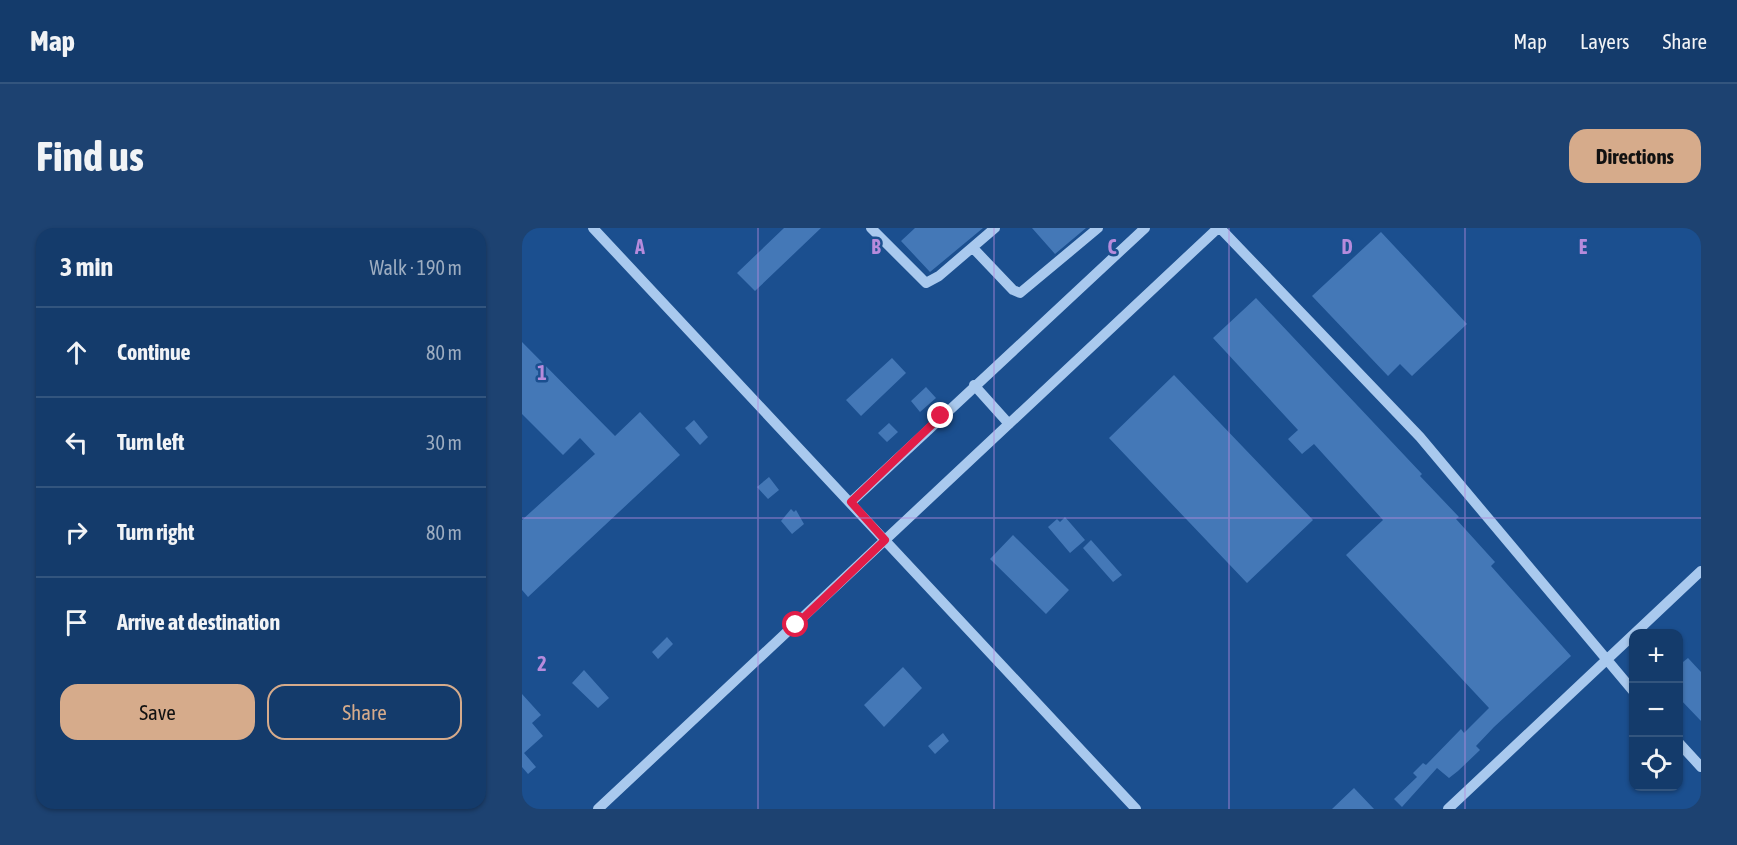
<!DOCTYPE html>
<meta charset="utf-8">
<style>
body{margin:0;font-family:"Asap Condensed",sans-serif;background:#1d4271;color:#f1f3f6}
.controls{position:absolute;right:18px;bottom:18px;display:grid;overflow:hidden;border-radius:12px;box-shadow:0 2px 4px #0004}
.controls button{width:54px;height:54px;display:grid;place-items:center;padding:0;border:0;border-bottom:2px solid #33557e;background:#143b6b;color:#f1f3f6;font:30px sans-serif}
.stop{position:absolute;width:18px;height:18px;margin:-14px;border:4px solid #e11d48;border-radius:50%;background:#fff}
.stop.end{background:#e11d48;border-color:#fff;box-shadow:0 2px 6px #0008}
.list{margin:0;padding:0;list-style:none}
h2{display:flex;justify-content:space-between;align-items:center;height:78px;margin:0;padding:0 24px;font-size:26px}
h2 small{font-size:20px;font-weight:400;color:#9dadc1}
.list li{display:grid;grid-template-columns:39px 1fr auto;gap:18px;align-items:center;box-sizing:border-box;height:90px;padding:0 24px;border-top:2px solid #33557e}
.list b{display:block;font-size:22px;white-space:nowrap}
.list em{font-size:20px;font-style:normal;color:#9dadc1}
.actions{display:flex;gap:12px;padding:18px 24px}
.actions a{flex:1;padding:14px 0;border:2px solid #d6ab8b;border-radius:18px;text-align:center;font-size:21px;color:#d6ab8b}
.actions .main{background:#d6ab8b;color:#111}
.icon{flex:none;width:33px;height:33px;fill:none;stroke:currentColor;stroke-width:2;stroke-linecap:round;stroke-linejoin:round}
.map{position:relative;flex:none;width:1179px;height:581px;overflow:hidden;border-radius:18px}
header{display:flex;align-items:center;gap:36px;box-sizing:border-box;height:84px;padding:0 30px;background:#143b6b;border-bottom:2px solid #33557e}
header strong{font-size:28px}
nav{display:flex;gap:33px;margin-inline-start:auto;font-size:21px}
.intro{display:flex;align-items:center;justify-content:space-between;box-sizing:border-box;height:144px;padding:0 36px}
h1{margin:0;font-size:42px}
.button{padding:15px 27px;border-radius:18px;background:#d6ab8b;color:#111;font-size:21px;font-weight:700}
main{display:flex;gap:36px;padding:0 36px}
aside{flex:1;background:#143b6b;border-radius:18px;box-shadow:0 2px 4px #0004}
.map>svg:first-child{display:block}
</style>
<header>
<strong>Map</strong>
<nav><a>Map</a><a>Layers</a><a>Share</a></nav>
</header>
<div class="intro"><h1>Find us</h1><a class="button">Directions</a></div>
<main>
<aside>
<h2>3 min<small>Walk · 190 m</small></h2>
<ul class="list">
<li><svg class="icon" aria-label="ahead" viewBox="0 0 24 24"><path d="M12 20V5M6 11l6-6 6 6"/></svg><div><b>Continue</b></div><em>80 m</em></li>
<li><svg class="icon" aria-label="left" viewBox="0 0 24 24"><path d="M17 20v-9H6M10 6l-5 5 5 5"/></svg><div><b>Turn left</b></div><em>30 m</em></li>
<li><svg class="icon" aria-label="right" viewBox="0 0 24 24"><path d="M7 20v-9h11M14 6l5 5-5 5"/></svg><div><b>Turn right</b></div><em>80 m</em></li>
<li><svg class="icon" aria-label="arrive" viewBox="0 0 24 24"><path d="M6 21V4h12l-3 4 3 4H6"/></svg><div><b>Arrive at destination</b></div></li>
</ul>
<div class="actions"><a class="main">Save</a><a>Share</a></div>
</aside>
<div class="map">
<svg width="1179" height="581" viewBox="0 0 1179 581">
<rect width="100%" height="100%" fill="#1b4f8f"/>
<path fill="#4478b7" d="M262,0H299L233,63L215,45Z
M393,0H461L408,44L379,13Z
M510,0H564L533,26Z
M859,4L945,96L890,148L878,136L866,148L790,68Z
M734,70L900,246L898,248L937,289L934,291L973,334L969,338L1049,428L972,499L954,518L958,522L936,543L927,550L915,540L880,579L872,571L895,549L891,545L901,535L904,537L939,501L942,505L967,480L824,327L861,292L792,216L780,226L766,211L776,202L691,110Z
M0,114L93,208L118,184L158,227L6,369L0,362V292L73,226L58,210L41,227L0,186Z
M370,130L384,145L339,188L324,172Z
M652,147L791,292L725,355L587,210Z
M404,159L414,170L398,184L389,173Z
M172,192L186,209L178,217L163,200Z
M367,195L376,204L365,214L356,205Z
M247,249L257,262L246,271L235,259Z
M269,281L272,284L274,282L282,296L270,306L259,293Z
M543,289L563,312L548,325L526,299L535,291L538,294Z
M491,307L547,362L524,386L468,331Z
M569,312L600,347L591,354L561,320Z
M145,409L151,416L136,431L130,424Z
M1166,430L1179,444V493L1156,469V438Z
M381,439L400,460L362,499L342,477Z
M62,442L87,470L76,480L50,455Z
M0,466L19,487L10,495L21,508L2,525L14,539L6,546L0,539Z
M421,505L427,513L413,526L406,518Z
M832,560L852,581H810Z"/>
<g fill="none" stroke-linecap="round" stroke-linejoin="round">
<path stroke="#a9c9ee" stroke-width="10" d="M71,0L614,581
M349,0L404,55L417,48L473,0
M698,0L898,209L1112,464
M451,20L491,62L498,65L576,0
M452,157L487,196
M329,274L623,0
M1112,406L1179,343
M1156,514L1179,539
M76,581L696,0
M926,581L1112,406"/>
</g>
<g fill="none" stroke-linecap="round" stroke-linejoin="round">
<path stroke="#e11d48" stroke-width="8" d="M274,397L363,312L329,274L419,188"/>
</g>
<path fill="none" stroke="#b68bdc" stroke-width="1.5" stroke-opacity="0.55" d="M236,0V581M472,0V581M707,0V581M943,0V581M0,290H1179"/>
<g font-size="20" text-anchor="middle" font-weight="bold" fill="#b68bdc" stroke="#1b4f8f" stroke-width="5" stroke-linejoin="round" paint-order="stroke">
<text x="118" y="26">A</text>
<text x="354" y="26">B</text>
<text x="590" y="26">C</text>
<text x="825" y="26">D</text>
<text x="1061" y="26">E</text>
<text x="20" y="152">1</text>
<text x="20" y="443">2</text>
</g>
</svg>
<div class="controls">
<button>+</button>
<button>−</button>
<button><svg class="icon" aria-label="locate" viewBox="0 0 24 24"><circle cx="12" cy="12" r="6"/><path d="M12 2v4M12 18v4M2 12h4M18 12h4"/></svg></button>
</div>
<div class="stop" style="left:274px;top:397px"></div>
<div class="stop end" style="left:419px;top:188px"></div>
</div>
</main>
